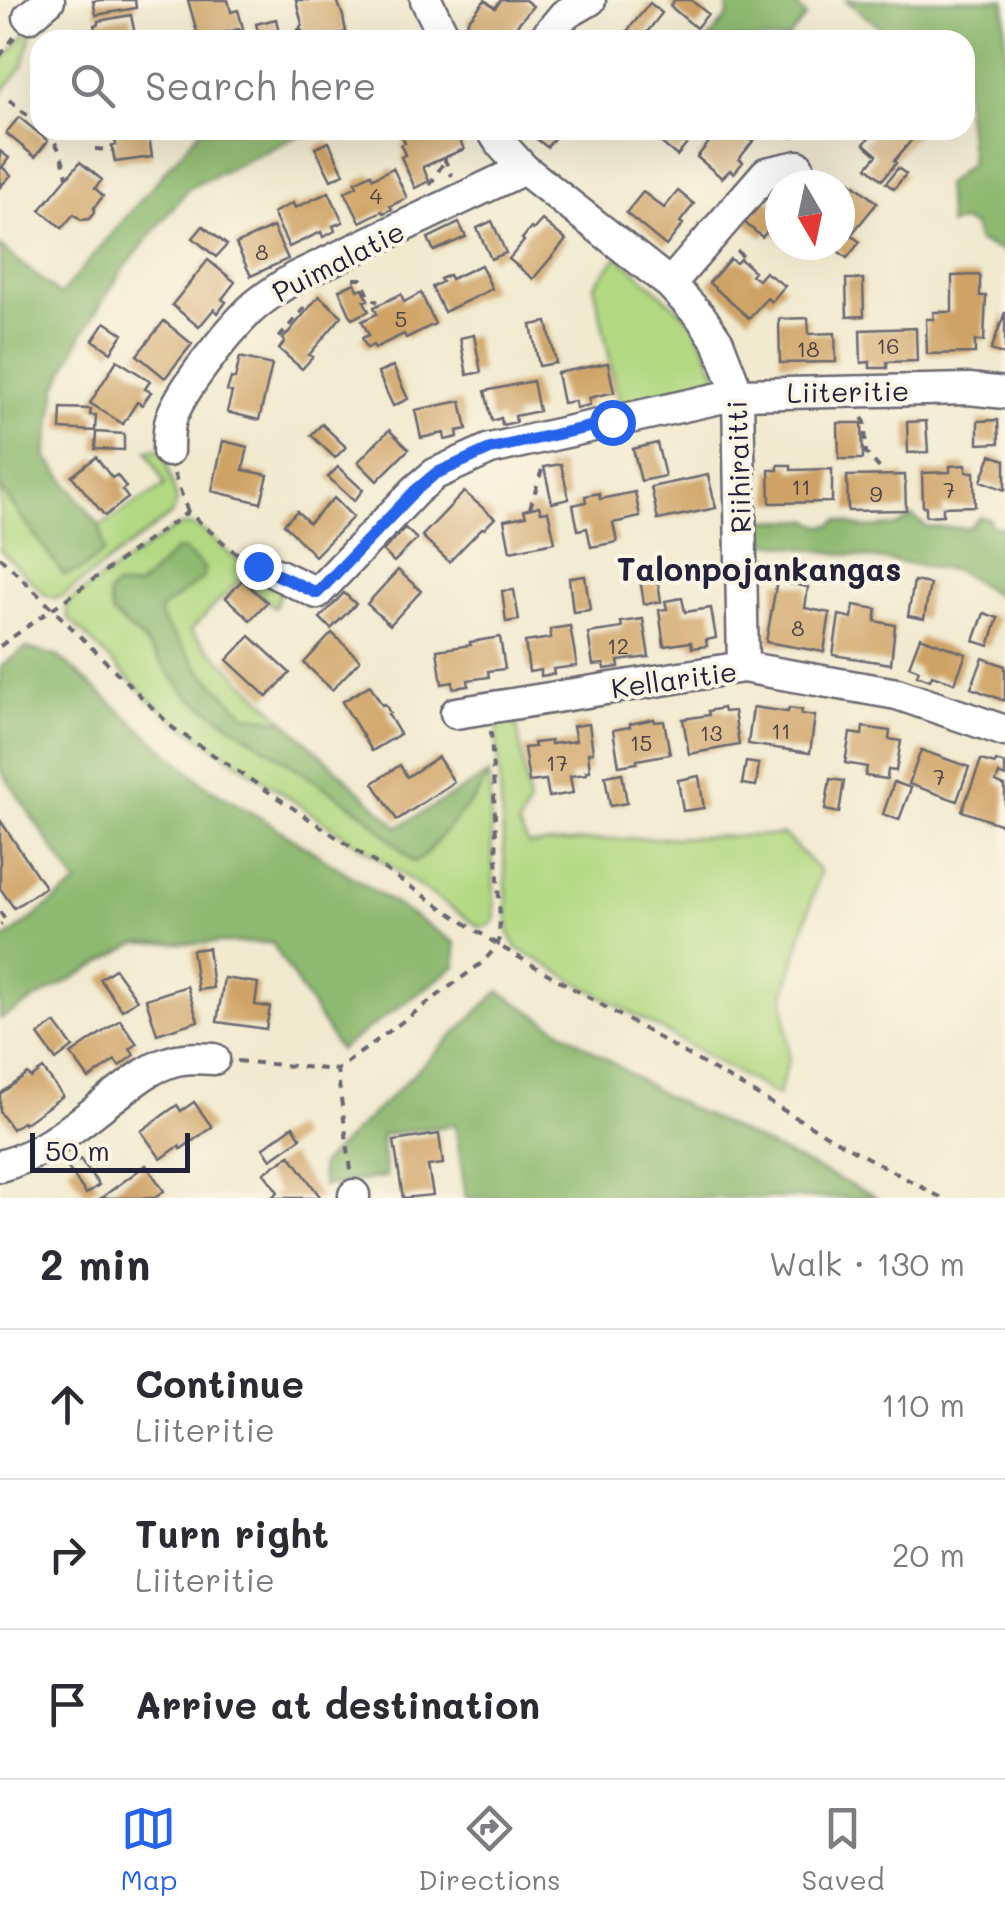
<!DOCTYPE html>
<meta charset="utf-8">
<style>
body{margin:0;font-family:Mali,sans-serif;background:#f7f7f7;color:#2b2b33}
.compass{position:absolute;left:765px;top:170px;width:90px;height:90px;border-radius:50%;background:#fff;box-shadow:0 10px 40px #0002;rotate:171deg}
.scale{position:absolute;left:30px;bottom:25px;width:160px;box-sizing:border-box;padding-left:10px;border:5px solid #22223b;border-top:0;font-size:28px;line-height:35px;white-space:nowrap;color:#22223b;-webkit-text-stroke:8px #fcf5e5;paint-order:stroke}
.stop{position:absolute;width:30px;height:30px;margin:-22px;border:8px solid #2563eb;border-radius:50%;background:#fff}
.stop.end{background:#2563eb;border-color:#fff;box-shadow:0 2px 10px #0008}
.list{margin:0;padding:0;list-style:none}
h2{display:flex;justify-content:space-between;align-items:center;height:130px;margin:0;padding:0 40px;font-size:42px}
h2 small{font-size:32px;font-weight:400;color:#7c7c81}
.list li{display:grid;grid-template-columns:65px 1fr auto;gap:30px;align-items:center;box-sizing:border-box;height:150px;padding:0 40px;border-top:2px solid #e1e1e2}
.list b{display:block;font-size:38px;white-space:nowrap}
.list p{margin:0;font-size:32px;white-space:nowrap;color:#7c7c81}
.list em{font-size:32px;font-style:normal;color:#7c7c81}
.icon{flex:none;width:55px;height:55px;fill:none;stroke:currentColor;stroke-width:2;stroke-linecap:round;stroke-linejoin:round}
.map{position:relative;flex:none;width:1005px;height:1198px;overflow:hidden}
.search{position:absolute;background:#fff;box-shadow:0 10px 40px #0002;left:30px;right:30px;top:30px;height:110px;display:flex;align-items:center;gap:25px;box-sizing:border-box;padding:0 35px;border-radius:30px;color:#7c7c81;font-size:38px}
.sheet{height:580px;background:#fff}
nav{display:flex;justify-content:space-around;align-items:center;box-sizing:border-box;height:140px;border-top:2px solid #e1e1e2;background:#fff;font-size:28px;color:#7c7c81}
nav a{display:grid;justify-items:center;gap:5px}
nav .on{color:#2563eb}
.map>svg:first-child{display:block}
</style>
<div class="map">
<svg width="1005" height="1198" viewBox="0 0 1005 1198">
<rect width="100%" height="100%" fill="#fcf5e5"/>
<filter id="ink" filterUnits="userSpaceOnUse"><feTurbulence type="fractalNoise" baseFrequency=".01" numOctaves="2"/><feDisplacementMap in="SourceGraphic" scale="20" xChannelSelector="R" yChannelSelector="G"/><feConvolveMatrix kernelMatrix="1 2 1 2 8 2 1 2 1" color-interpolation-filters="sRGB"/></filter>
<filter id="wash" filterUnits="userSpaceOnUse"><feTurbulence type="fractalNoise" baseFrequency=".0048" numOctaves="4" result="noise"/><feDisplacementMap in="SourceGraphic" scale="40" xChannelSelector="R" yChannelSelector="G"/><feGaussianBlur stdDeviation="2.25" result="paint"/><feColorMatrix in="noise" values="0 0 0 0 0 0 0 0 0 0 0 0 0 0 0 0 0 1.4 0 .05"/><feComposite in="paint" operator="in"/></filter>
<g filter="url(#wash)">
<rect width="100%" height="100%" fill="#f1eacf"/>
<path fill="#b2d982" stroke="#6a7e5e" stroke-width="2.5" d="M35,21L23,66L0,95V65Z
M618,256L694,323L721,383L621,411L594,285Z
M158,449L164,454L177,501L172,514L64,595L54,598L44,594L0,550V488L64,575L104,552L100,526L165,485L147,450Z
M184,525C204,525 216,544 232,556C246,566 260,573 277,579L281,589L275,608L242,577L190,631L285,721L246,716L201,671L161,620L160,610L204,577L176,550L138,587H115L112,614L143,640L187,695L366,815L413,861L475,798L489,774L495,920C490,926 485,929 478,926L176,721L148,698L68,618L66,606L68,602L175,528Z
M515,711L529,804L518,826L529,845L613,839L784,835L820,871L784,996L789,1059L778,1096L517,948L509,933L497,739L499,721Z"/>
<path fill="#8db970" stroke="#586e56" stroke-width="2.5" d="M727,0H800L798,7L806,17L787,40H708L728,16Z
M845,0H1005V252L978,242L973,226L961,221L949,225L945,185L971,162L965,101V40H896Z
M200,130H310L189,188L121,272L81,336L57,387L46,456L100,526L104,552L81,570L64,575L0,488V246L60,295Z
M912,516L927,527L969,528L980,517L990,519L991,526L1005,528V600L958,571L761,542L760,521L809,520L821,526L832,525L839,520L863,528L897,526Z
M176,550H184L204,568V577L160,610L161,619L201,671L246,715L285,721L398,827L489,774L475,797L423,857L413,862L366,815L187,695L143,640L112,614L108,595L115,587H138Z
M26,648L59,657L206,786L261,818L455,943L456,966L339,1050L272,943H137L0,1019V943L77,884L0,769V667Z
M499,991L665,1096L877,1198H466L455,1125L381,1135L386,1177L323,1186L320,1165Z"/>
<g id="blocks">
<path fill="#cfa365" d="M101,0H135L136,8L96,15L93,1Z
M188,0H228L231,12L238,10L243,28L199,39Z
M296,0H337L343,16L346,32L318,40H306L300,27L302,24Z
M485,0L495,8L501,0H525L533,6L513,30L518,33L513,40H486L467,22Z
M675,0H691L708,14L696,28L670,6Z
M650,3L662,13L641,40L628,30Z
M131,15L136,40H97L94,25H98V21Z
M276,19L279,33L260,38L256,24Z
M19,117L48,141L35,157L6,133Z
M113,130H148L152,157L115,162L112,146L116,145Z
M399,130H423L424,134L432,130H455L464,149L423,167L429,181L415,188L401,157L405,155L401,145L405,143Z
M525,130H561L547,147Z
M646,130H671L687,144L677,156Z
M719,130H751L758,135L739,159L743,162L739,167L734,173L730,170L722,178L697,157Z
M875,130H920L894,161L896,163L882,180L867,167L877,155L864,144Z
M329,142L344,174L331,180L315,148Z
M0,151L9,158L2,167L11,175L0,187Z
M80,162L102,180L95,188L103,196L94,208V213L89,219L81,220L74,214L62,228L40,210Z
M393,168L407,198L390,206L392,209L384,213L382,211L360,222L345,192L357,186L355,182L371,174L373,178Z
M898,168L906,174L894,189L886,183Z
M850,181L877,203L851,235L860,242L847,258L830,245H840V193Z
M678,191L694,204L680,222L683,224L666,246L626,213L643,192L664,208Z
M329,192L343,222L333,226L335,231L323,237L321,232L289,247L273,213L293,203L295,208Z
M766,198L780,210V239L769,230L762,237L745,223Z
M542,220L566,240L533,279L509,259L524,241L522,239L531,228L533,230Z
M492,221L506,253L491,259L477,228Z
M459,223L466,237L434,251L428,238Z
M203,226L227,245L216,257L193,238Z
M273,227L288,259L251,276L236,244Z
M730,259L736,263L740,259L754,271L751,275L758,280L765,272L785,286L771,302L767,298L749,318L709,283Z
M208,260L235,282L222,299L226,302L218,313L214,309L199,327L172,305Z
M481,265L492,289L444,312L432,287L442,282L440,279L449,275L451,279Z
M980,275V296H986L984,341H975V353L927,354L926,319H934L933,312H952V276Z
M846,279H863L864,316L847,317Z
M355,283L358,290L363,288L368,300L364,301L369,311L352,319L339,290Z
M421,293L435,324L406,338L404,334L375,348L373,345L367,348L362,338L369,335L362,321L377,314L374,307L401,294L404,302Z
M319,296L342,316L309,355L313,357L302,369L279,349L285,341L283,339Z
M1005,312V355L991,350Z
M808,318L809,334L835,333L836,362L780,363L779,319Z
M164,321L192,344L165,378L137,355Z
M105,322L123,334L111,352L93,340Z
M547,322L556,363L539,366L531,325Z
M916,328L917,361L887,362V368H870V362L861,363L860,330Z
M474,335L481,372L467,375L460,338Z
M240,357L272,365L259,420L227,412L232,392L227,391L231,378L235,379Z
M117,360L150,381L145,389L151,392L142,405L137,402L123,424L90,403Z
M608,363L614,392L589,398L590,405L576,408L575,401L563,403L557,373Z
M393,366L408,399L393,406L378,373Z
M533,381L539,411L515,416L516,422L502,425L501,418L492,421L485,391Z
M461,401L467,429L457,431L458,437L445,440L444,433L421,438L415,410Z
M61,408L91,409L90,415H96L95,431L60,429Z
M998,420L999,443L978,444V421Z
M926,421L928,452L908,453L907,422Z
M838,423H862L863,459H839Z
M322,424L346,447L335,458L311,435Z
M389,430L409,449L377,481L358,462Z
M96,432L124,434V450L95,449Z
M223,441L248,447L243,470L268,475L261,503L212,491Z
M657,443L665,476L641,481L633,449Z
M991,455L1005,460V490L981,481Z
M96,457L112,478L117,475L126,487L122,490L128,498L105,516L72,476Z
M561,464L569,499L552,503L544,467Z
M778,465H791V470L832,469V502L770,503L769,470H778Z
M966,465V472H974L975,506L943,507V515L926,516V507H923L922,473L950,472V466Z
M338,467L363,490L354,501L328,477Z
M708,475L716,508L658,520L651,487Z
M905,475L906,510L848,511L847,476Z
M464,492L495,518L484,529L482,528L449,562L422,536Z
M635,492L640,517L613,523L617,542L591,547L587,528L578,530L573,505L586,502L585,496L599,493L600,499Z
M334,498L353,517L315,556L284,524L297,511L309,523Z
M539,506L541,512L548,511L555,542L510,551L504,520L526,516L524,510Z
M405,528L417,539L394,562L383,551Z
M656,569L661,602L644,604L639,572Z
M398,570L421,591L390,625L367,604Z
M585,576L590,610L573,612L569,578Z
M242,580L267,602L250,620L226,598Z
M777,581L808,587L805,608L830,613L824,652L766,642Z
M914,581L930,584L924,619L908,616Z
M514,590L519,620L506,622L502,591Z
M344,593L356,604L331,629L320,618Z
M682,598L685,612L711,608L716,638L706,640L707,646L692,648L691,642L664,646L659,610L667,609L665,601Z
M854,605L877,609L875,621L895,625L891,664L833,655L839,615L852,618Z
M984,613L998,618L989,646L974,641Z
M643,619L649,657L618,661L619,667L605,669L604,664L593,665L588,633L622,628L621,622Z
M570,626L577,666L553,669L554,674L541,676V670L529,672L525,642L551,638L550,629Z
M332,633L360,660L332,690L304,663Z
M250,636L290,673L267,697L227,660Z
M500,637L505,669L488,671L489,677L468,680L469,686L453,688V682L442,684L437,650L471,645L470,642Z
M920,637L966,654L955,683L932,675L930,680L917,675L919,670L909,666Z
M983,658L1005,666V701L971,688Z
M370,685L382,705L385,704L390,713L388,714L400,734L372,751L342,702Z
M753,707L788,712L789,708L802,710L801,714L815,716L810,753L748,744Z
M723,708L724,712L734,711L739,745L689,754L683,719L709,715L708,711Z
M654,719L655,722L664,721L670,754L637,760V763L619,766L613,730L630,727V724Z
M589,724L593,752L588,753L590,771H586L587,774L570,776L573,793L549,797L546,780L529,782L524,748L535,747L534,743L551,741V744L576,741L573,726Z
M863,727L890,731L889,739L901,741L896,771L888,770L887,779L865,776L867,767L845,763L850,733L862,735Z
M921,750L969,767L957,801L909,784Z
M438,757L454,782L397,820L373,783L400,765L407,777Z
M981,760L995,764L996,761L1005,764V777L999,774L996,782L1005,786V826L962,811Z
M746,762L759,764L756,786L742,784Z
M622,773L627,803L610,806L605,776Z
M699,776L704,808L683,811L678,780Z
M830,779L844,781L839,813L825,810Z
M894,782L911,788L899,820L883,814Z
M0,820L45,887L14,908L0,888Z
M208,948L213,988L198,990L192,950Z
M115,969L137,1000L122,1010L100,979Z
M224,978L258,983L255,1005L270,1007L266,1029L217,1022Z
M187,986L198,1021L157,1034L146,999Z
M120,1020L137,1044L130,1049L134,1055L119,1066L115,1060L89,1079L71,1054Z
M55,1023L73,1047L56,1060L38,1035Z
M43,1069L63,1096L24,1124L23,1122L12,1129L0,1112V1094L28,1074L31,1078Z
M194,1102L212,1127L181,1149L179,1146L161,1159L141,1131L177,1105L181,1111Z
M293,1126L301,1138L271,1159L263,1148Z
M439,1134L443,1164L428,1166L433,1195L403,1198L394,1141Z
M290,1155L321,1198H271L278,1192L264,1173Z
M80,1159L99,1185L86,1194L68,1168Z
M146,1165L164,1191L155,1198H101Z"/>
</g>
</g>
<g filter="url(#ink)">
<use href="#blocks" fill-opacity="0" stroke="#6a686f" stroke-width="2.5"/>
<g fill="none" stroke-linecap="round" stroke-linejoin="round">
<defs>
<path id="minor" d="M426,0L446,40
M29,17L49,0
M543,40L564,15L590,0
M492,130L501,144L524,169L670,284L701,317L718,342L738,394L743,667
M670,284L766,173L798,166
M168,451C168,440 168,430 171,419C181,389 227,333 250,310C264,297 280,287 296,277L524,169
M277,574L317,593L416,490L435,474L490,449L738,394L969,389L1005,393
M456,713L743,667L897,694L1005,731
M0,1166C46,1154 83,1119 120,1092C135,1081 149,1069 167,1063C182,1057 198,1058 214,1059
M354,1195V1198"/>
</defs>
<use href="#minor" stroke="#6a686f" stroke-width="35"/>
<path stroke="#6a686f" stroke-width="4" stroke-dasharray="8 8" stroke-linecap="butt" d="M297,30H301
M0,56L15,36
M9,100L40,126
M45,130C59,144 63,158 67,177
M792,138L798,130
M95,149L113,150
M444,158L452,176
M430,185L445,160
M737,251L748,261L746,264
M354,279H361L370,298L378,302
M279,338L305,307L308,309
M862,418L865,422L866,453L883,472
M174,474L188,512
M530,508L544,463
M0,557L173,728L498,945L842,1144L942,1198
M0,646L188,512L232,550L254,564
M0,912L6,921L0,925
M237,1061L337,1070
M351,1170L337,1070L483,962L498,945L500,921L491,731"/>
<use href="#minor" stroke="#fff" stroke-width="30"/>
</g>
</g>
<g fill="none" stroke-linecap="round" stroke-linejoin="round" filter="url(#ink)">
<path stroke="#2563eb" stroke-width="12" d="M258,566L317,593L416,490L435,474L490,449L612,422"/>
</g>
<g text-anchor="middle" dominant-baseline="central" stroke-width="8" stroke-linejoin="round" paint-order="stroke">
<g font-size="22" fill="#4d4246">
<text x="376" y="195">4</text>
<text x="262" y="251">8</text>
<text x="401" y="318">5</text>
<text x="888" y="345">16</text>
<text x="808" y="348">18</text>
<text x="801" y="486">11</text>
<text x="949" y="489">7</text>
<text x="876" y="493">9</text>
<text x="798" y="627">8</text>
<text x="618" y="645">12</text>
<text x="781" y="730">11</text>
<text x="711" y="732">13</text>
<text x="641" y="742">15</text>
<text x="557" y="762">17</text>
<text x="939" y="776">7</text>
</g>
<g font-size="28" fill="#22223b" stroke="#fcf5e5">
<text transform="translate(338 261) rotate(-27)">Puimalatie</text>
<text transform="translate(848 391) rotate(-1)">Liiteritie</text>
<text transform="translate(738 467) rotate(-92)">Riihiraitti</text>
<text transform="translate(674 679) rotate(-8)">Kellaritie</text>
</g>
<g font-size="32" font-weight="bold" fill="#22223b" stroke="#fcf5e5">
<text x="759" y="568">Talonpojankangas</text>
</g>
</g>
</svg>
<svg class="compass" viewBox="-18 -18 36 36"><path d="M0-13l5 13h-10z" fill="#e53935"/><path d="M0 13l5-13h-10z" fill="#7c7c81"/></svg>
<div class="scale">50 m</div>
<div class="stop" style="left:612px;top:422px"></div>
<div class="stop end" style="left:258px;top:566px"></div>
<div class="search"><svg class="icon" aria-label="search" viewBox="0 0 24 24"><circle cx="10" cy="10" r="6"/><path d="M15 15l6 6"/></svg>Search here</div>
</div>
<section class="sheet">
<h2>2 min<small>Walk · 130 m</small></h2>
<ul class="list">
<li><svg class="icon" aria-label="ahead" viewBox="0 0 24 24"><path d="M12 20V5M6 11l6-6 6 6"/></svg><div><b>Continue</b><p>Liiteritie</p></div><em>110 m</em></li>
<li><svg class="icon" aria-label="right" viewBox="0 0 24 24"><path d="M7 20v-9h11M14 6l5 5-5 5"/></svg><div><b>Turn right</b><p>Liiteritie</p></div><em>20 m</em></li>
<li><svg class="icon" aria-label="arrive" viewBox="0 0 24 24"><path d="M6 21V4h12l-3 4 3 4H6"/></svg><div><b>Arrive at destination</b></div></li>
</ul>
</section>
<nav>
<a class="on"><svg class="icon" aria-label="map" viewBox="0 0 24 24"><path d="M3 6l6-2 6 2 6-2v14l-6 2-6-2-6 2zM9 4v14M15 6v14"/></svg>Map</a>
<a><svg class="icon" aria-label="directions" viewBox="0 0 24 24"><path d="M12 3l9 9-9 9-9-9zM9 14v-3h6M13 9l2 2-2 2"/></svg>Directions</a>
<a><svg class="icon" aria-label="saved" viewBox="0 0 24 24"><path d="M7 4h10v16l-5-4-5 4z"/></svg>Saved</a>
</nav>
